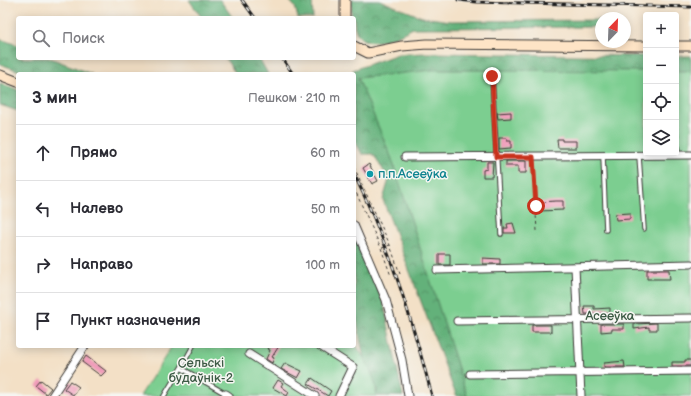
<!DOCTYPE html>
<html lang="ru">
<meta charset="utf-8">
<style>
body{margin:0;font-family:"Balsamiq Sans",sans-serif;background:#f7f7f7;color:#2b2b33}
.controls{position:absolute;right:12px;top:12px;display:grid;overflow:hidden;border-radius:4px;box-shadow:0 2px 10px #0003}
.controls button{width:36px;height:36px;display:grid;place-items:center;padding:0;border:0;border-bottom:1px solid #e1e1e2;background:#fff;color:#2b2b33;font:20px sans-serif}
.compass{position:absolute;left:595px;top:12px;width:36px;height:36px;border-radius:50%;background:#fff;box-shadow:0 2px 10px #0003;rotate:23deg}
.stop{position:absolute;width:12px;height:12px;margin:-9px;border:3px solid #c8321e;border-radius:50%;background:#fff}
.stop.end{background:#c8321e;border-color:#fff;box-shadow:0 1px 4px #0008}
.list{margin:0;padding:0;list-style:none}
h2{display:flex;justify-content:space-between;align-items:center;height:52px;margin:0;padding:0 16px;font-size:17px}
h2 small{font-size:13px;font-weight:400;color:#7c7c81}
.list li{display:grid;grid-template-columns:26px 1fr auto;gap:12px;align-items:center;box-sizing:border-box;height:56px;padding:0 16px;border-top:1px solid #e1e1e2}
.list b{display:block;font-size:15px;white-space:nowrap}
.list em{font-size:13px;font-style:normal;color:#7c7c81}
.icon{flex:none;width:22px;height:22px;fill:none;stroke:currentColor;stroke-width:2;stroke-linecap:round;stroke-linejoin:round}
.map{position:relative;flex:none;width:691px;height:396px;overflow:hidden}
.search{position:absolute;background:#fff;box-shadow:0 2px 10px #0003;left:16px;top:16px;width:340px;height:44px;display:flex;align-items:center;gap:10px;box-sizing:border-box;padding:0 14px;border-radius:4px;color:#7c7c81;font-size:15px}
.panel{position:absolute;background:#fff;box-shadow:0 2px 10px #0003;left:16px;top:72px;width:340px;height:276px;border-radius:4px}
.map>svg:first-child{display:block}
</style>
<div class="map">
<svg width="691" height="396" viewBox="0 0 691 396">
<defs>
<pattern id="forest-crowns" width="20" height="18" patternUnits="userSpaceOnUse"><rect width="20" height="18" fill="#64b17a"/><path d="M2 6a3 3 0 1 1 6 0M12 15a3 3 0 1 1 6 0" fill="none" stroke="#528f63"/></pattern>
</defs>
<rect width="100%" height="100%" fill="#f6f6f2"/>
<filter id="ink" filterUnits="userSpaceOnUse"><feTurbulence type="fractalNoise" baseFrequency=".025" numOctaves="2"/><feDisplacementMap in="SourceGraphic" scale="8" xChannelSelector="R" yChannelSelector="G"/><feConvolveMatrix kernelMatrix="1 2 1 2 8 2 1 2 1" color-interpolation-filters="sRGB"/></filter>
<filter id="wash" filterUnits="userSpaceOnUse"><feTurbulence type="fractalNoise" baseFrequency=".012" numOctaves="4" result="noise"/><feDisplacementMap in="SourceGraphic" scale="16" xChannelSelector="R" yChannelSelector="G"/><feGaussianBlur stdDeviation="0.9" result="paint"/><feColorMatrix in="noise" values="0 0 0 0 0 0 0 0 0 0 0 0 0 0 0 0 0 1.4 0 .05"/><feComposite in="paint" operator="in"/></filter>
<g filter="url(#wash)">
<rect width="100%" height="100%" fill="#f3e0c6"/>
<path fill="url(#forest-crowns)" stroke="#40664b" d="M189,0H220L233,18H202Z
M289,0H312L313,18H298L295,7Z
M352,0H379L422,17L451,21L601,20V27L413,28C392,39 354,57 354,18H351Z
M0,39L18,45V58H50L92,74H28L0,64Z
M429,53L646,56V71L433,70L358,78L392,159L467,396H457L454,390L383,200L389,179L373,154H362L354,139L353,70L398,54Z
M676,56H691V71H676Z
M225,58H259L268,74H236Z
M0,83L18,90V111L0,105Z
M354,234L384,304L403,396H376L377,389L364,359L354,306Z"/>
<path fill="#7bce90" stroke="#4c7556" d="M433,70L646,71V153H676V71H691V396H467L392,159L358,78Z
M354,342C363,357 378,378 376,396H140L172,346H354Z"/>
<g id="blocks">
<path fill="#f09cba" d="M511,112V118L498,119L497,113Z
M499,138H507V141H511V148L499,149Z
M557,139H562V141H576V148H558Z
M506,161H526V173H518V166H506Z
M487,162H493L492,177H483V170L487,169Z
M369,164L378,181L372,184L363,168Z
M556,201H563V210L539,211L540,202Z
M630,213V219L616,220L615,214Z
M513,223L516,233H504V228H508L507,224Z
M439,254H450V265H439Z
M483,258L500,259V264H483Z
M647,270H669L670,279H647Z
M584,306H594V309L610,308V314H585Z
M657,323V330H649V327L634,329V324Z
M601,324H624V329H612V331L601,332Z
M532,325H551V332H532Z
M270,346H279L272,357L274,358L272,363L266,359L270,350L268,349Z
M86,356L106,371L101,376L82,362Z
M685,360H691V366H672V362H685Z
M624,361L625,367H604V363Z
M285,363L302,371L298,378L281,369Z
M312,378L331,391L328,396L308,384Z
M41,380L51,388L46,394L36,386Z
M278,380L283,383L281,386L289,392L287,396L273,388Z
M70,381L79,387L73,395L64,389Z"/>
</g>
</g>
<g filter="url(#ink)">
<use href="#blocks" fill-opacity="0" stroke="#3c3936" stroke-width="1"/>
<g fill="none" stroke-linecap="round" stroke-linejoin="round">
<defs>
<path id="lane" d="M492,76L501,234
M676,130L678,156
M603,156L606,230
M639,156L644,229
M193,346L181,368L226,394
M164,396L181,368"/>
<path id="street" d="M405,157L691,155
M354,225L386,300L402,360L408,396
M575,267L581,396
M437,270L691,264
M457,321L691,318
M320,346L353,367L339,396
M249,354L315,396
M470,374L691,371
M226,394L229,396
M52,396L85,346"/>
<path id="secondary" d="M345,0V18
M354,46L368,53L402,46L427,44L646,46
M676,46H691
M0,75L18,82"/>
</defs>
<use href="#lane" stroke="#3c3936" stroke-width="5.5"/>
<use href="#street" stroke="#3c3936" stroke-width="9"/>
<use href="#secondary" stroke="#3c3936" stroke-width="11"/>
<path stroke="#3c3936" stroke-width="1" stroke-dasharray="3 3" stroke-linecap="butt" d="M533,162L537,231
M354,167L390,245L400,274
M354,181L359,179
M354,188L381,248L391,276
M382,248L390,245"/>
<use href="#lane" stroke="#fff" stroke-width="3.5"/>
<use href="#street" stroke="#fff" stroke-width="7"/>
<use href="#secondary" stroke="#fee4c6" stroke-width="9"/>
<defs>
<path id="rail" d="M242,0L255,18
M458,0L477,2L691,7
M282,58L293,74
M354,174C389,245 412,320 432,396"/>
</defs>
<use href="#rail" stroke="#1c1c1c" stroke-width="3"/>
<use href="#rail" stroke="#f6f6f2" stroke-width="1.5" stroke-dasharray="4.5" stroke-linecap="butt"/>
</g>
</g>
<g fill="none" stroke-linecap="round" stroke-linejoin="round" filter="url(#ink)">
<path stroke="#c8321e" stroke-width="5" d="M492,76L496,157H533L536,206"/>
</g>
<circle fill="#0f9aa8" stroke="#f6f6f2" stroke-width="1.5" cx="370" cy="174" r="4"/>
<g text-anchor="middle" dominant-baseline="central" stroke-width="3" stroke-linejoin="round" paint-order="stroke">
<g font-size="13" fill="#0d838f" stroke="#f6f6f2" text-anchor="start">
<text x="378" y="174">п.п.Асееўка</text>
</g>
<g font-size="13" fill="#3d5a45" stroke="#f6f6f2">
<text x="610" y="316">Асееўка</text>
<text x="201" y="363">Сельскі<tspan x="201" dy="15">будаўнік-2</tspan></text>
</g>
</g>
</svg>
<div class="controls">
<button>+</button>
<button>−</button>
<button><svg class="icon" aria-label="locate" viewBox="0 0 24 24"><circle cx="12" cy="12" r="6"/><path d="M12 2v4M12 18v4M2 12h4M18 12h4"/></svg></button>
<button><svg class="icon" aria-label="layers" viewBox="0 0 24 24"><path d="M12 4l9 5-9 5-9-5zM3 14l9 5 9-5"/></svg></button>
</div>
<svg class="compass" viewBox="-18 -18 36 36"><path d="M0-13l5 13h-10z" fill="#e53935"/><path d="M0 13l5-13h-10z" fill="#7c7c81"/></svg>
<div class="stop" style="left:536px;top:206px"></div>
<div class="stop end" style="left:492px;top:76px"></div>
<div class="search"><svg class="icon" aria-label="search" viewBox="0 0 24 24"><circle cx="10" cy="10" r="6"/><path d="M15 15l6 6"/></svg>Поиск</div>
<section class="panel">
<h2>3 мин<small>Пешком · 210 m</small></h2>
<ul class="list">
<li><svg class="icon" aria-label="ahead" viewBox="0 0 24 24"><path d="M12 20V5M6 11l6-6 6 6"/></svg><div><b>Прямо</b></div><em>60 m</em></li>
<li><svg class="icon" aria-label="left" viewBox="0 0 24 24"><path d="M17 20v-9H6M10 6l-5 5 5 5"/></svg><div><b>Налево</b></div><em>50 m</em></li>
<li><svg class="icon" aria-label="right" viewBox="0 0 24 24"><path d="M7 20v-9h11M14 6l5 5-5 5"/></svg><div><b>Направо</b></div><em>100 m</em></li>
<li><svg class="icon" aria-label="arrive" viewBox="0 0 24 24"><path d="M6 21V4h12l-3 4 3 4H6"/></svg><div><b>Пункт назначения</b></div></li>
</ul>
</section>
</div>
